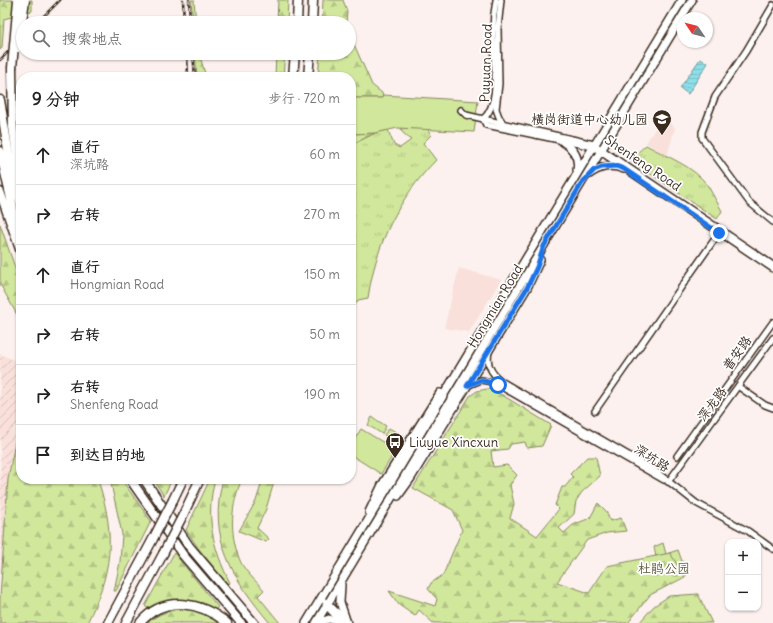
<!DOCTYPE html>
<html lang="zh">
<meta charset="utf-8">
<style>
body{margin:0;font-family:Delius,"LXGW WenKai TC",sans-serif;background:#f2f2f2;color:#222}
.controls{position:absolute;right:12px;bottom:12px;display:grid;overflow:hidden;border-radius:8px;box-shadow:0 1px 3px #0004}
.controls button{width:36px;height:36px;display:grid;place-items:center;padding:0;border:0;border-bottom:1px solid #e0e0e0;background:#fff;color:#222;font:20px sans-serif}
.compass{position:absolute;left:677px;top:12px;width:36px;height:36px;border-radius:50%;background:#fff;box-shadow:0 1px 3px #0004;rotate:305deg}
.stop{position:absolute;width:12px;height:12px;margin:-9px;border:3px solid #1a73e8;border-radius:50%;background:#fff}
.stop.end{background:#1a73e8;border-color:#fff;box-shadow:0 1px 4px #0008}
.list{margin:0;padding:0;list-style:none}
h2{display:flex;justify-content:space-between;align-items:center;height:52px;margin:0;padding:0 16px;font-size:17px}
h2 small{font-size:13px;font-weight:400;color:#767676}
.list li{display:grid;grid-template-columns:26px 1fr auto;gap:12px;align-items:center;box-sizing:border-box;height:60px;padding:0 16px;border-top:1px solid #e0e0e0}
.list b{display:block;font-size:15px;white-space:nowrap}
.list p{margin:0;font-size:13px;white-space:nowrap;color:#767676}
.list em{font-size:13px;font-style:normal;color:#767676}
.icon{flex:none;width:22px;height:22px;fill:none;stroke:currentColor;stroke-width:2;stroke-linecap:round;stroke-linejoin:round}
.map{position:relative;flex:none;width:773px;height:623px;overflow:hidden}
.search{position:absolute;background:#fff;box-shadow:0 1px 3px #0004;left:16px;top:16px;width:340px;height:44px;display:flex;align-items:center;gap:10px;box-sizing:border-box;padding:0 14px;border-radius:22px;color:#767676;font-size:15px}
.panel{position:absolute;background:#fff;box-shadow:0 1px 3px #0004;left:16px;top:72px;width:340px;height:412px;border-radius:16px}
.map>svg:first-child{display:block}
</style>
<div class="map">
<svg width="773" height="623" viewBox="0 0 773 623">
<defs>
<pattern id="industrial-furrows" width="10" height="10" patternUnits="userSpaceOnUse"><rect width="10" height="10" fill="#f9e0da"/><path d="M-1 1l2-2M0 10L10 0M9 11l2-2" fill="none" stroke="#d6c0bb"/></pattern>
<pattern id="grass-tufts" width="24" height="20" patternUnits="userSpaceOnUse"><rect width="24" height="20" fill="#d0e79c"/><path d="M3 7l-1-3M5 7V3M7 7l1-3M15 17l-1-3M17 17v-4M19 17l1-3" fill="none" stroke="#b4c686"/></pattern>
<pattern id="forest-firs" width="22" height="20" patternUnits="userSpaceOnUse"><rect width="22" height="20" fill="#d0e79c"/><path d="M5 1l3.5 6h-7zM16 11l3.5 6h-7z" fill="#b4c686"/></pattern>
<pattern id="water-rules" width="6" height="5" patternUnits="userSpaceOnUse"><rect width="6" height="5" fill="#8ddee8"/><path d="M0 2.5h6" fill="none" stroke="#7bbfc7"/></pattern>
</defs>
<rect width="100%" height="100%" fill="#fcf1ee"/>
<filter id="ink" filterUnits="userSpaceOnUse"><feTurbulence type="fractalNoise" baseFrequency=".025" numOctaves="2"/><feDisplacementMap in="SourceGraphic" scale="8" xChannelSelector="R" yChannelSelector="G"/><feConvolveMatrix kernelMatrix="1 2 1 2 8 2 1 2 1" color-interpolation-filters="sRGB"/></filter>
<g filter="url(#ink)">
<path fill="#f9e0da" d="M664,115L675,128L667,156L646,143Z
M459,268L501,280L469,332L444,328Z"/>
<path fill="url(#industrial-furrows)" d="M0,354L21,363V425L14,428L1,623Z"/>
<path fill="url(#grass-tufts)" stroke="#86885d" d="M401,128H427L431,135L423,143L436,160C398,199 376,244 368,298L358,300L351,311V145L375,133L388,130L394,145L400,148L411,140L402,132Z
M646,145C667,157 694,166 708,186C713,194 717,203 722,211L717,219L624,156L626,153L635,155Z
M663,543L666,554L678,550L687,575L634,591L656,557L654,547Z"/>
<path fill="url(#forest-firs)" stroke="#86885d" d="M0,0H32V11L4,19L2,48L0,50Z
M191,0H194L196,23H193Z
M278,0H288L287,23H277Z
M323,0H343L347,11L346,23H322Z
M349,33L372,85L382,93L383,98H351V77H318L320,53H349Z
M195,53H199L206,77H197Z
M276,53H285L283,77H275Z
M375,133L351,145V134Z
M0,224L21,285V322L0,284Z
M487,389L494,390L551,425L542,446L527,448L525,442L511,444L508,449L491,451L493,467L507,465L517,475L510,485L514,504L510,518L537,536L559,509L555,505L562,487H565L573,477L570,474L587,457H596L600,476L582,492L576,501L574,514L559,528L564,533L573,525L590,518L598,503L606,511L610,521L621,518L626,531L607,533L587,540L557,582L589,593L607,566L670,553L685,577L650,595L628,623H433L419,610L415,616L399,605L389,591L435,606L437,599L428,589L431,583L443,575L462,530L453,510L413,488L470,396L477,391Z
M18,427H21V479H98L99,483C116,538 112,572 87,623H0V598L8,479Z
M110,479H121L151,521L116,591H114L120,562L122,534Z
M153,479H172L164,496Z
M210,479H215C205,518 213,548 230,583L228,585L199,549L186,530Z
M223,479H242C231,504 229,532 239,558C243,570 256,581 264,590L258,596L280,623H270C233,579 207,538 223,479Z
M263,479H275L266,509L257,528L269,539L266,542L239,531L256,501Z
M174,553L218,607L215,610C189,596 173,597 147,608L145,606Z
M698,594L712,623H639L654,606L669,596Z
M186,608L210,616L220,623H147C159,613 170,610 186,608Z"/>
<path fill="#d0e79c" stroke="#86885d" d="M383,95L478,101L474,132L398,128L375,133L351,134V98H382Z
M372,417L386,426L382,434L368,425Z
M389,428L403,436L399,444L384,435Z
M361,429L396,450L381,474L351,455V445Z"/>
<path fill="url(#water-rules)" stroke="#6c9697" d="M700,59L708,63L688,94L680,88Z"/>
<g fill="none" stroke-linecap="round" stroke-linejoin="round">
<defs>
<path id="minor" d="M501,0L498,28L499,84L496,109L499,117L503,123
M773,5L746,51L715,97L702,132V138L749,202L773,222
M461,110L466,115L594,144L773,265
M483,119L486,125L593,147L773,269
M483,119C503,102 492,55 493,31C493,21 494,10 496,0
M489,352C486,364 492,374 501,381L654,470L696,503L748,531L773,549
M469,385L481,380L493,382L664,480
M739,387L765,405L773,408
M595,411L721,230
M677,456L773,322
M668,482L773,338
M321,599L328,603L349,623
M325,605L341,622"/>
<path id="major" d="M562,141C573,148 580,157 577,170
M588,175C600,166 610,164 624,169
M398,496L411,478L527,288L540,260
M369,512L382,485L440,393
M341,585L340,602L346,620
M306,623L682,0
M316,623L692,0
M318,623L329,619L342,623"/>
<path id="highway" d="M297,23L298,0
M312,23L313,0
M12,68L13,127L21,183
M293,77L295,53
M308,77L310,53
M0,100L11,168L21,205
M0,151L21,242
M0,192L21,252
M130,479L183,555L241,623
M144,479L189,546L254,623
M173,500L183,479
M183,515L200,479
M108,623L153,539
M126,623L163,554
M140,623C164,594 201,602 227,623"/>
</defs>
<use href="#minor" stroke="#3b2a1e" stroke-width="8"/>
<use href="#major" stroke="#3b2a1e" stroke-width="10"/>
<use href="#highway" stroke="#3b2a1e" stroke-width="11"/>
<use href="#minor" stroke="#fff" stroke-width="5"/>
<use href="#major" stroke="#fff" stroke-width="7"/>
<use href="#highway" stroke="#fff" stroke-width="8"/>
<defs>
<path id="rail" d="M183,0L184,23
M189,0L190,23
M37,23L60,0
M187,53L188,77
M193,53L195,77
M0,60L23,37"/>
</defs>
<use href="#rail" stroke="#3b2a1e" stroke-width="2.5"/>
<use href="#rail" stroke="#fff" stroke-width="1" stroke-dasharray="3" stroke-linecap="butt"/>
<defs>
<path id="highway-bridge" d="M18,48L25,0
M12,68L18,0
M153,539L173,500
M163,554L183,515"/>
</defs>
<use href="#highway-bridge" stroke="#3b2a1e" stroke-width="11" stroke-linecap="butt"/>
<use href="#highway-bridge" stroke="#fff" stroke-width="8"/>
</g>
</g>
<g fill="none" stroke-linecap="round" stroke-linejoin="round" filter="url(#ink)">
<path stroke="#1a73e8" stroke-width="5" d="M498,385L481,380L467,386L527,288L537,267L544,246L582,183L594,170L602,167L616,166L624,169L719,233"/>
</g>
<defs>
<symbol id="school-pin" viewBox="-11 -11 22 30"><path d="M0 17L-7.5 6A9.5 9.5 0 1 1 7.5 6Z" fill="#3b2a1e" stroke="#fff"/><path d="M0-5L7-2L0 1L-7-2ZM-4 1L0 2.5L4 1V4Q0 6-4 4Z" fill="#fff"/></symbol>
<symbol id="bus-pin" viewBox="-11 -11 22 30"><path d="M0 17L-7.5 6A9.5 9.5 0 1 1 7.5 6Z" fill="#3b2a1e" stroke="#fff"/><path d="M-5-6H5V4H4V6H2V4H-2V6H-4V4H-5ZM-3.5-4V0h7V-4ZM-3.5 1.2v1.5H-2V1.2ZM2 1.2v1.5H3.5V1.2Z" fill="#fff"/></symbol>
</defs>
<g fill-rule="evenodd">
<use href="#school-pin" x="651" y="108" width="22" height="30"/>
<use href="#bus-pin" x="384" y="431" width="22" height="30"/>
</g>
<g text-anchor="middle" dominant-baseline="central" stroke-width="3.5" stroke-linejoin="round" paint-order="stroke">
<g font-size="13" fill="#3b2a1e" stroke="#fff">
<text transform="translate(486 63) rotate(-88)">Puyuan Road</text>
<text transform="translate(643 163) rotate(34)">Shenfeng Road</text>
<text transform="translate(495 306) rotate(-59)">Hongmian Road</text>
<text transform="translate(737 353) rotate(-54)">普安路</text>
<text transform="translate(712 404) rotate(-53)">深龙路</text>
<text transform="translate(652 458) rotate(33)">深坑路</text>
</g>
<g font-size="13" fill="#3b2a1e" stroke="#fff" text-anchor="end">
<text x="648" y="119">横岗街道中心幼儿园</text>
<text x="409" y="442" text-anchor="start">Liuyue Xincxun</text>
</g>
<g font-size="13" fill="#60593e" stroke="#fff">
<text x="664" y="568">杜鹃公园</text>
</g>
</g>
</svg>
<div class="controls">
<button>+</button>
<button>−</button>
</div>
<svg class="compass" viewBox="-18 -18 36 36"><path d="M0-13l5 13h-10z" fill="#e53935"/><path d="M0 13l5-13h-10z" fill="#767676"/></svg>
<div class="stop" style="left:498px;top:385px"></div>
<div class="stop end" style="left:719px;top:233px"></div>
<div class="search"><svg class="icon" aria-label="search" viewBox="0 0 24 24"><circle cx="10" cy="10" r="6"/><path d="M15 15l6 6"/></svg>搜索地点</div>
<section class="panel">
<h2>9 分钟<small>步行 · 720 m</small></h2>
<ul class="list">
<li><svg class="icon" aria-label="ahead" viewBox="0 0 24 24"><path d="M12 20V5M6 11l6-6 6 6"/></svg><div><b>直行</b><p>深坑路</p></div><em>60 m</em></li>
<li><svg class="icon" aria-label="right" viewBox="0 0 24 24"><path d="M7 20v-9h11M14 6l5 5-5 5"/></svg><div><b>右转</b></div><em>270 m</em></li>
<li><svg class="icon" aria-label="ahead" viewBox="0 0 24 24"><path d="M12 20V5M6 11l6-6 6 6"/></svg><div><b>直行</b><p>Hongmian Road</p></div><em>150 m</em></li>
<li><svg class="icon" aria-label="right" viewBox="0 0 24 24"><path d="M7 20v-9h11M14 6l5 5-5 5"/></svg><div><b>右转</b></div><em>50 m</em></li>
<li><svg class="icon" aria-label="right" viewBox="0 0 24 24"><path d="M7 20v-9h11M14 6l5 5-5 5"/></svg><div><b>右转</b><p>Shenfeng Road</p></div><em>190 m</em></li>
<li><svg class="icon" aria-label="arrive" viewBox="0 0 24 24"><path d="M6 21V4h12l-3 4 3 4H6"/></svg><div><b>到达目的地</b></div></li>
</ul>
</section>
</div>
